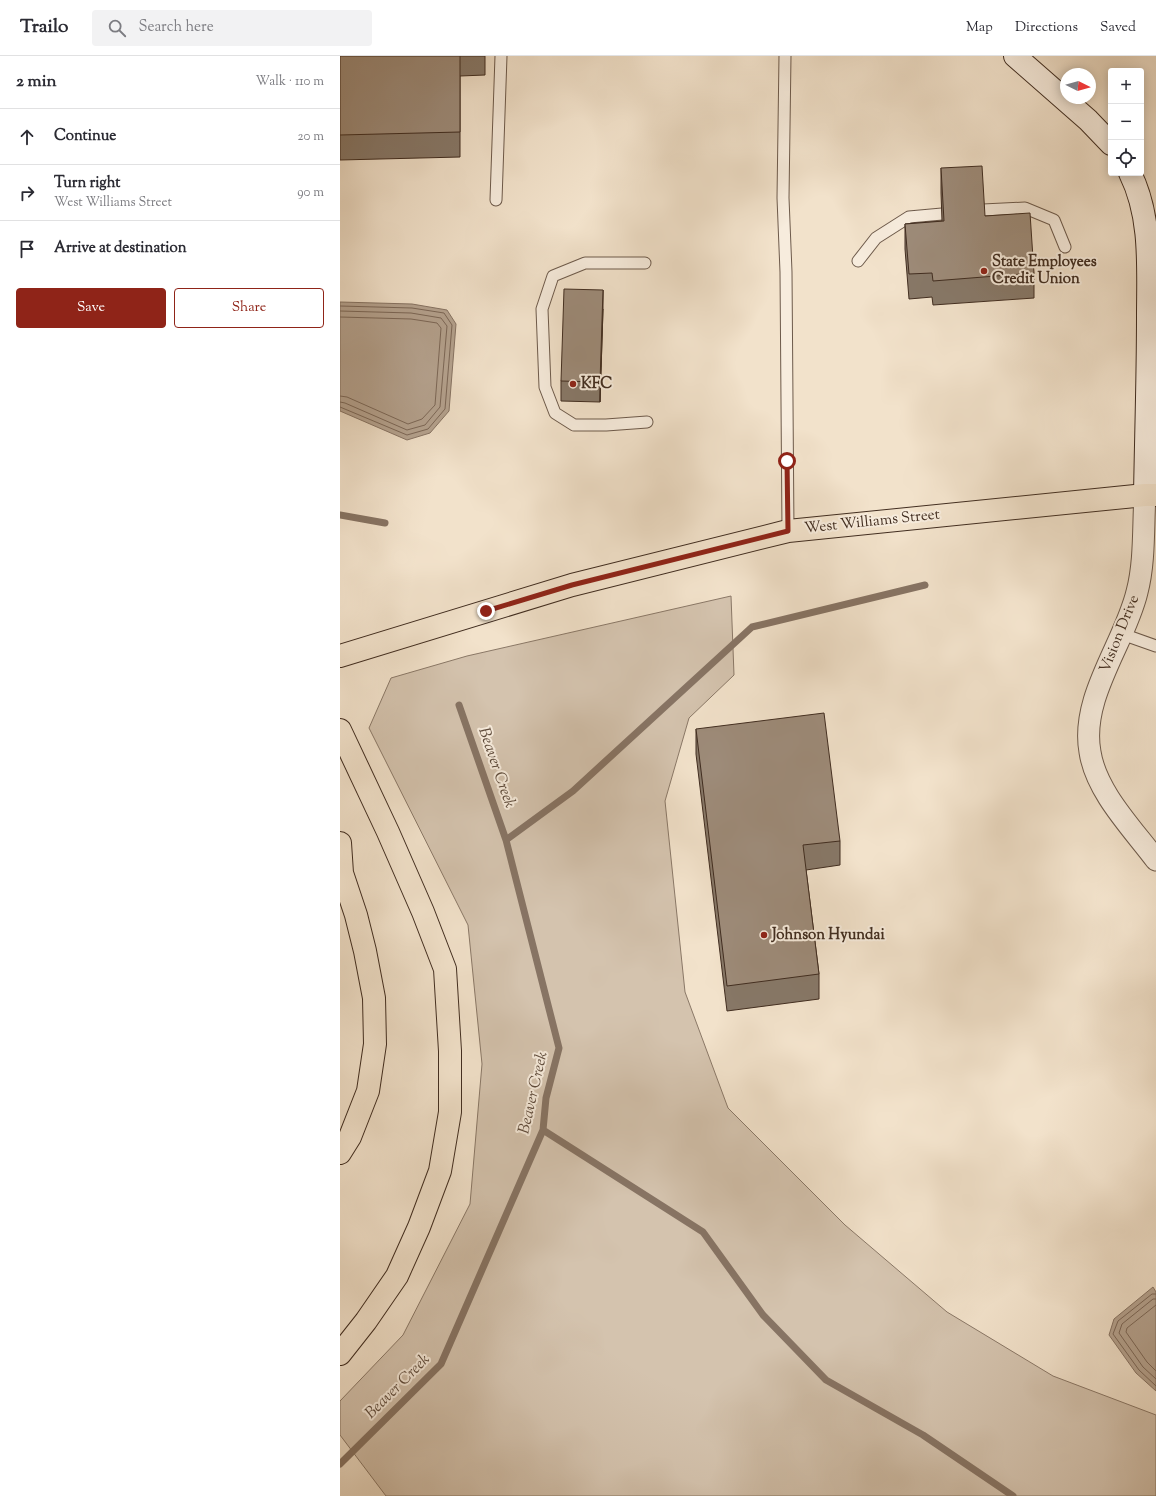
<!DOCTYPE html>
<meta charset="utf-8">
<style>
body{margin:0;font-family:"Sorts Mill Goudy",serif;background:#f2f2f3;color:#2b2b33}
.controls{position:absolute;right:12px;top:12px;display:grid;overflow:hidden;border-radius:4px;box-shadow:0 2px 10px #0003}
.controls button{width:36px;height:36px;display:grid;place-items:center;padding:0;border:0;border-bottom:1px solid #e1e1e2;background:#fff;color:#2b2b33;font:20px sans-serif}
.compass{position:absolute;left:720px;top:12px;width:36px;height:36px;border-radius:50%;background:#fff;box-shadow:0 2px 10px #0003;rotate:95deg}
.stop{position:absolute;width:12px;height:12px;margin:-9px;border:3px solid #8f2418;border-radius:50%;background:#fff}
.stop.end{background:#8f2418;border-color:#fff;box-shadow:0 1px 4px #0008}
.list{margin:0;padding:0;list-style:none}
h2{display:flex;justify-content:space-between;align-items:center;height:52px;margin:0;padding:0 16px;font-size:17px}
h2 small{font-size:13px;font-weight:400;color:#7c7c81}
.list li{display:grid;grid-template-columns:26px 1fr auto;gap:12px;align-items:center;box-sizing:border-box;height:56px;padding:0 16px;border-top:1px solid #e1e1e2}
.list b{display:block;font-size:15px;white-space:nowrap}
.list p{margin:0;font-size:13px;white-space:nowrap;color:#7c7c81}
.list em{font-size:13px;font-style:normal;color:#7c7c81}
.actions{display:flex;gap:8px;padding:12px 16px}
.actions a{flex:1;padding:9px 0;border:1px solid #8f2418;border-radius:4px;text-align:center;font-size:14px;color:#8f2418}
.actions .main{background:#8f2418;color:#fff}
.icon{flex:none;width:22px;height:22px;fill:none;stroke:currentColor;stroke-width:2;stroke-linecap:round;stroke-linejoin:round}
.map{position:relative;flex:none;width:816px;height:1440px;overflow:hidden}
header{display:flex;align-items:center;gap:24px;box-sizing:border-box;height:56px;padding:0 20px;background:#fff;border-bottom:1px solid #e1e1e2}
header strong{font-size:19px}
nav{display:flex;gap:22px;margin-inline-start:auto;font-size:14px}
.search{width:280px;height:36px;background:#f2f2f3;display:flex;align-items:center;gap:10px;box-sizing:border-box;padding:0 14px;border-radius:4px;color:#7c7c81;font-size:15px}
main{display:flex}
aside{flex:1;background:#fff}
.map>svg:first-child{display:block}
</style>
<header>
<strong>Trailo</strong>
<div class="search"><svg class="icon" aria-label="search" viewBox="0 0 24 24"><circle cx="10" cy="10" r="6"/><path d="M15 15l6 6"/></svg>Search here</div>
<nav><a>Map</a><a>Directions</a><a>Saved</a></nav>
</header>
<main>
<aside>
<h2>2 min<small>Walk · 110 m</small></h2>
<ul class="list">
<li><svg class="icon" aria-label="ahead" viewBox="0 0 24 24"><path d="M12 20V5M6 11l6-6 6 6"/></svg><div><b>Continue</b></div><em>20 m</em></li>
<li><svg class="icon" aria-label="right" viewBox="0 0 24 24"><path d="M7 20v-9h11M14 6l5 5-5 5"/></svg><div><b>Turn right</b><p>West Williams Street</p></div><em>90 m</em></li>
<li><svg class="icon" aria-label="arrive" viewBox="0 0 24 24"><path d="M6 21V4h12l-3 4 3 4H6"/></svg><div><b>Arrive at destination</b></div></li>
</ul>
<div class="actions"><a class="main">Save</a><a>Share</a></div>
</aside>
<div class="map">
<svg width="816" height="1440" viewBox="0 0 816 1440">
<rect width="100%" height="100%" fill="#f2e2cb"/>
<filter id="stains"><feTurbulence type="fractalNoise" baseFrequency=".005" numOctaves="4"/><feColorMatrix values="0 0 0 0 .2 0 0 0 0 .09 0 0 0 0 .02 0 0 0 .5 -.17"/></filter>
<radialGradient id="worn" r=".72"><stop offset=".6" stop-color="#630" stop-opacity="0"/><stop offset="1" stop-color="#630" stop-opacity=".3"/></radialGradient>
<path fill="#d4c3ae" stroke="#8a7867" d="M391,540L394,619L349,662L325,745L345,936L388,1052L505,1169L607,1256L713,1320L816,1359V1440H46L0,1379V1345L63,1279L130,1148L142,1008L128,869L29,672L51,622L127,600Z"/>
<path fill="#b6a491" stroke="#877464" d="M0,246L72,248L107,254L116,268L109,355L90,377L67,384L0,355Z
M813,1231L816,1236V1335L796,1317L769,1279L774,1263Z"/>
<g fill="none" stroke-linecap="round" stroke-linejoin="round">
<path stroke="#7c6858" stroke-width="1" d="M0,250L72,252L104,257L112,269L105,353L88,373L67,379L0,351
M0,255L71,257L101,262L107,270L100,351L85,369L67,374L5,347L0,346
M0,261L71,263L97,267L101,272L95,349L82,363L68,368L7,341L0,340
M816,1238H812L778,1265L773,1278L799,1314L816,1330
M816,1243H813L782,1268L779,1277L803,1311L816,1323
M816,1249L787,1272L786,1276L807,1306L816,1315"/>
<path stroke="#877464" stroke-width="7" d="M0,459L45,467
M166,784L233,735L412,571L585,529
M203,1074L363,1176L423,1259L486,1324L583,1379L673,1440
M0,1408L101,1308L203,1074L206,1042L219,992L166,784L119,649"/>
<defs>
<path id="lane" d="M445,0L443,142L446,216L448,475
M156,144L161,0
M643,154L685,152L714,164L725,191
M518,205L536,182L569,161L602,158
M305,207H245L213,220L202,253L205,331L215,357L234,369H266L307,366
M782,578L816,590"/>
<path id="street" d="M805,439C803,470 805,506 797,536C785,587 740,641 750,696C756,736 793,773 816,804"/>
<path id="secondary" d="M675,0L748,64L771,88
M790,117C812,161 808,212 808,260C808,320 806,380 805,439"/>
<path id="primary" d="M0,600L232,529L448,475L805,439H816"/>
<path id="highway" d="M0,674L48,776L83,856L105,913L110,995V1056L100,1115L79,1171L57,1220L26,1265L0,1298
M0,787L2,817L16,859L25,895L34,942L35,988L28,1035L10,1081L0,1097"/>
</defs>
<use href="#lane" stroke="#6d5a4b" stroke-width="13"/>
<use href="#street" stroke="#6d5a4b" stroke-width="23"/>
<use href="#secondary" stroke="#412d20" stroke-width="24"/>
<use href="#primary" stroke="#412d20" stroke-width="24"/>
<use href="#highway" stroke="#412d20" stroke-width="24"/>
<use href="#lane" stroke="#f7ecdd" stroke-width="11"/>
<use href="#street" stroke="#f7ecdd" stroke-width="21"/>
<use href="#secondary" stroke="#f7ecdd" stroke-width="22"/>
<use href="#primary" stroke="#f2e2cb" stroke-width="22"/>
<use href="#highway" stroke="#f2e2cb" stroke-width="22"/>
</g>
<path fill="#877868" stroke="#412d20" d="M0,0H145V19L120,20V101L0,104Z
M601,112L645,160L694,217V242L593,249L592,241L569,243L565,193V168L602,165L601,137Z
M263,253L260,346L221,345V325Z
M356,673L500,785V809L466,814L479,918V943L387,955L356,698Z"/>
<path fill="#6e6155" stroke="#412d20" d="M263,234V253L260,346V326Z"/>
<path fill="#9d8b79" stroke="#412d20" d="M0,0H120V76L0,79Z
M642,110L645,160L690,157L694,217L593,225L592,217L569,218L565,168L604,165L601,112Z
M224,233L263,234L260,326L221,325Z
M484,657L500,785L463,789L479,918L387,930L356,673Z"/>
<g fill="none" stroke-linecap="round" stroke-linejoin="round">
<path stroke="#8f2418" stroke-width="5" d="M146,555L232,529L448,475L447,405"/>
</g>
<g fill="#8f2418" stroke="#f7ecdd" stroke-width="1.5">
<circle cx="644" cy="215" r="4"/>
<circle cx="233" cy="328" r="4"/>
<circle cx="424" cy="879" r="4"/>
</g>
<g text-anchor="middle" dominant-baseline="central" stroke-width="4" stroke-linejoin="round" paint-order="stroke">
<g font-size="15" font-weight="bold" fill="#412d20" stroke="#f7ecdd" text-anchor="start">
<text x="652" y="206">State Employees<tspan x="652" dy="17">Credit Union</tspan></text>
<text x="241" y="328">KFC</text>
<text x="432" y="879">Johnson Hyundai</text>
</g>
<g font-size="15" fill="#412d20" stroke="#f7ecdd">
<text transform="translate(532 466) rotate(-6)">West Williams Street</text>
<text transform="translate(780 578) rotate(-68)">Vision Drive</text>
</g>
<g font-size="16" font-style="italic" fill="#5e4b3c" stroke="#f7ecdd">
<text transform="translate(156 712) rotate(71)">Beaver Creek</text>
<text transform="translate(194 1037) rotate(-77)">Beaver Creek</text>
<text transform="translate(58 1331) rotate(-45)">Beaver Creek</text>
</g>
</g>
<rect width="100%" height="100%" filter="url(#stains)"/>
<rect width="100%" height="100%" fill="url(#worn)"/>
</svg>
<div class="controls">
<button>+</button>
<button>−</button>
<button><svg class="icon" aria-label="locate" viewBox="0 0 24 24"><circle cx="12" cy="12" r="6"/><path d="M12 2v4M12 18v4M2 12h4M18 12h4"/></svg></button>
</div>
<svg class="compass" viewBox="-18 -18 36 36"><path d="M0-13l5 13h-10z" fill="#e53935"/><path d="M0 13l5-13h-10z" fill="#7c7c81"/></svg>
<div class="stop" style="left:447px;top:405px"></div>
<div class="stop end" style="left:146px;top:555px"></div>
</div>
</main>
